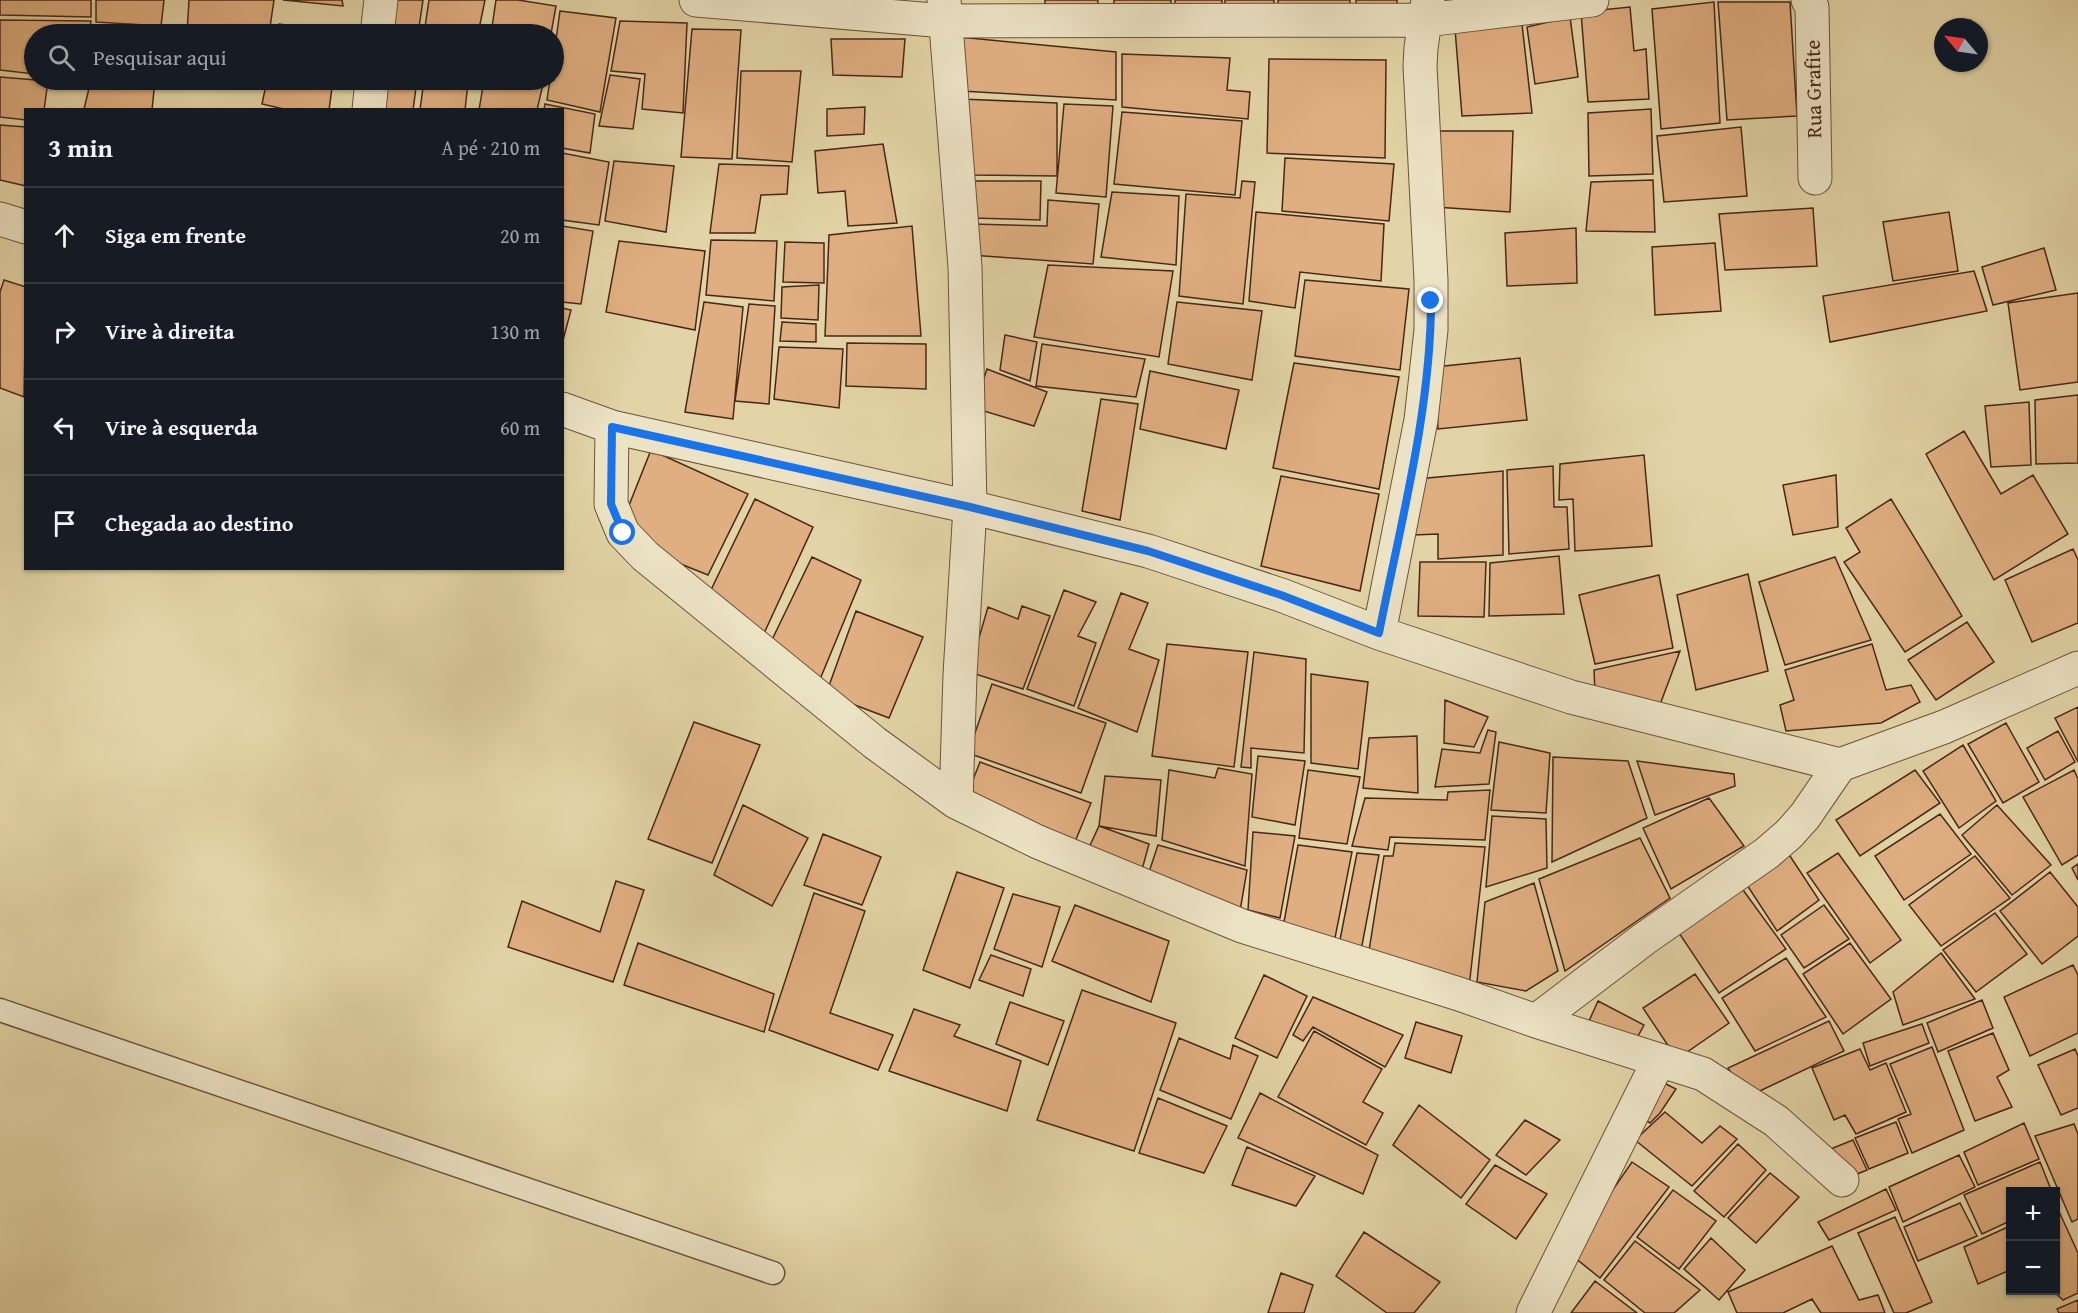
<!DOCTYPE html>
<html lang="pt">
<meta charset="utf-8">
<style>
body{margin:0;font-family:"Gentium Book Plus",serif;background:#242831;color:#f1f3f6}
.controls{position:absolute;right:18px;bottom:18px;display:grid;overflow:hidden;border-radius:0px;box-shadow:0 2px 4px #0004}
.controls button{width:54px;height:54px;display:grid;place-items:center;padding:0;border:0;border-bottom:2px solid #363941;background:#171b24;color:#f1f3f6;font:30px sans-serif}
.compass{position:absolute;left:1934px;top:18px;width:54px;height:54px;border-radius:50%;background:#171b24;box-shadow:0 2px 4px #0004;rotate:299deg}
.stop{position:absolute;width:18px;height:18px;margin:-14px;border:4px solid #1a73e8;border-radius:50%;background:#fff}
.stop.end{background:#1a73e8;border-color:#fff;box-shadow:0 2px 6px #0008}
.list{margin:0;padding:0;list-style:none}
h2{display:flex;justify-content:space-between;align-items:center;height:78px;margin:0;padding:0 24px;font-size:26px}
h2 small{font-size:20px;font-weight:400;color:#9ea1a6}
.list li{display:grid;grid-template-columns:39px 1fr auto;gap:18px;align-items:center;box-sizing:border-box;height:96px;padding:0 24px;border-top:2px solid #363941}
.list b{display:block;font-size:22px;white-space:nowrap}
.list em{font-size:20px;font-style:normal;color:#9ea1a6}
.icon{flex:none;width:33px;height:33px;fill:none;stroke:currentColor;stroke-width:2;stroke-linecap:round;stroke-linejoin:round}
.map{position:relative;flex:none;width:2078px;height:1313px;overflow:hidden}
.search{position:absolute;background:#171b24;box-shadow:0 2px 4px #0004;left:24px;top:24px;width:540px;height:66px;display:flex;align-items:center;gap:15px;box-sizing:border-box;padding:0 21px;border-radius:33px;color:#9ea1a6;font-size:22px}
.panel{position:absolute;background:#171b24;box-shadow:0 2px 4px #0004;left:24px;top:108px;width:540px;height:462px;border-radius:0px}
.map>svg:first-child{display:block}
</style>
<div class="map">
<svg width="2078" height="1313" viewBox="0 0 2078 1313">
<rect width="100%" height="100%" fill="#e2d4a6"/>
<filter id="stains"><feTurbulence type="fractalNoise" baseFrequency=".00333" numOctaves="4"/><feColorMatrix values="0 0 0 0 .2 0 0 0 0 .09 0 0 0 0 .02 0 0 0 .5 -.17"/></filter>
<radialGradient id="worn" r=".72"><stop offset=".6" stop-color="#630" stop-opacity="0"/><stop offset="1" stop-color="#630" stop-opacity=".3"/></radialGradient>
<path fill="#e0af81" stroke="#482719" stroke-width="1.5" d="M0,0H91V17L0,15Z
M96,0H164L161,26L96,22Z
M189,0H274L269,34H187Z
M283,0H342L343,6Z
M388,0H423L418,34H385Z
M429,0H485L478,34H424Z
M496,0H518L556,6L551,34H491Z
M1045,0H1098L1097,14L1044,15Z
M1114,0H1171V14L1114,15Z
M1175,0H1222V10L1175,14Z
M1225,0H1274L1273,13L1225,14Z
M1278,0H1350L1349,17L1278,14Z
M1356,0H1397V13L1357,14Z
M1714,2L1720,123L1661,129L1652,9Z
M1718,2H1790L1797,116L1727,120Z
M1630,7L1634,51L1646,49L1649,99L1588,102L1581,12Z
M560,11L616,18L600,112L547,100L550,80H554V54Z
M1570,17L1578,77L1535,84L1527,27Z
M0,20L91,21L89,34H34V74L0,70Z
M620,21L687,23L683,113L642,109L645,74L611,71Z
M279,24L339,33L338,34H276Z
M1522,24L1532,113L1462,116L1455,29Z
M102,29L160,34H101Z
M692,29L741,30L732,159L681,157Z
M959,37L1116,52V100L961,91Z
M831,39H905L902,77L833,75Z
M1122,54L1230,58L1227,90L1250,92L1248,119L1122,107Z
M1269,59L1386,60L1385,158L1267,153Z
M741,71H801L792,162L737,158Z
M610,75L640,79L633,129L599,126Z
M0,77L48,81L44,110H26V120L0,117Z
M91,80H155L152,110L84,109Z
M267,80H333L329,110H288L262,104Z
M398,80H417L413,110H375L378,81L397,84Z
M424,80L468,83L465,110H420Z
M484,80H544L537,110H479Z
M961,99L1057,103V176L969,175Z
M545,104L595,114L590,153L562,148V110H544Z
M1064,104L1113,106L1106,197L1056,193Z
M865,107L864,134L827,136V109Z
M1651,109L1653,174L1589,176L1588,113Z
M1122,112L1242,121L1235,195L1114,184Z
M0,125L26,127V186L0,180Z
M1741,127L1747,196L1664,202L1657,136Z
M1434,131H1513L1510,212L1435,207Z
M883,144L897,223L848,226L845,191L818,193L815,151Z
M562,153L609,162L599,225L562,220Z
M1285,158L1394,164L1389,221L1282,211Z
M614,161L674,166L666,232L605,221Z
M719,164L789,166L787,194L761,195L755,233H710Z
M1653,180L1655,232L1586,231L1591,182Z
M967,181H1041L1040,220L972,218Z
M1242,181L1255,182L1243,304L1179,296L1186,194L1240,198Z
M1112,192L1179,196L1176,265L1101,257Z
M1048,200L1099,204L1093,264L971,255L973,224L1047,226Z
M1813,208L1817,266L1725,270L1719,214Z
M1256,212L1384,224L1381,281L1300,272L1295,308L1249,301Z
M1949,212L1958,271L1893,281L1883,222Z
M562,226L593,231L581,304L562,302Z
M912,226L921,336H825L829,235Z
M1576,228L1577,283L1507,286L1505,233Z
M711,240L777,241L774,301L706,295Z
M619,241L705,251L695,330L606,312Z
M785,242L824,243V283L783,282Z
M1715,243L1721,311L1655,315L1652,247Z
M2044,248L2056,290L1993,305L1982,267Z
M1048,265L1173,271L1159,357L1034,337Z
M1974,271L1987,311L1830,342L1823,296Z
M4,280L26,287L24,397L0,388V292Z
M1305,280L1409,289L1400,370L1295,356Z
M819,285L818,320L781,318L782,287Z
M2078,293V382L2020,390L2008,303Z
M704,302L743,307L733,419L685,412Z
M1177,302L1262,311L1252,380L1168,364Z
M749,304L775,306L769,404L735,401Z
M562,308L571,310L562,344Z
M782,322L816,324V342L780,341Z
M1005,335L1037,342L1030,381L1000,370Z
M847,343L926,344V389L846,386Z
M1042,344L1145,359L1136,397L1036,386Z
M779,347L843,349L839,408L774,399Z
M1520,358L1527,420L1438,429L1435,367Z
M1294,363L1399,377L1379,489L1273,468Z
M987,369L1047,392L1034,426L974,408Z
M1150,371L1239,390L1226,449L1140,429Z
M2078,395V463L2036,464L2035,400Z
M1101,399L1138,404L1120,520L1082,511Z
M2029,402L2031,465L1991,467L1985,406Z
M1964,431L2001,494L2033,475L2068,534L1994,580L1926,454Z
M651,450L748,494L708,575L616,538Z
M1644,455L1652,546L1575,551L1573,499L1559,500L1560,464Z
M1553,466L1554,507H1567L1569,549L1509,554L1507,470Z
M1503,471V555L1438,559V534L1413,535L1417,479Z
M1836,475L1838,527L1793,535L1783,485Z
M1281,476L1379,494L1360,591L1261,566Z
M755,499L813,527L761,640L708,596Z
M1891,499L1962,616L1905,652L1844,562L1860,552L1846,528Z
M2073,549L2078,560V623L2032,642L2005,580Z
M1559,556L1564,614L1489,616L1490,563Z
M812,557L861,580L816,689L769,646Z
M1835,557L1871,640L1785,665L1759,582Z
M1420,562H1486L1484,617L1418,616Z
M1748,574L1768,671L1696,690L1677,595Z
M1659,575L1673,648L1595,664L1579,595Z
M1064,590L1096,602L1078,636L1096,643L1074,706L1027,689Z
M1121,593L1148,603L1129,649L1159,660L1137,732L1078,708Z
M1022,606L1050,616L1023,689L969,672L988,607L1018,619Z
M856,611L923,637L889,718L826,694Z
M1967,622L1994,662L1936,700L1908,660Z
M1167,644L1248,652L1234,767L1152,756Z
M1872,644L1886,690L1911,685L1920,702L1881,723L1786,731L1780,705L1794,700L1785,670Z
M1680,651L1658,710L1595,692L1594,670Z
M1254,652L1306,659L1304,753L1251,748V768L1241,767Z
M1311,674L1368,682L1358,769L1311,763Z
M992,684L1106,723L1081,793L968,753Z
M1445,700L1488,717L1474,747L1444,743Z
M2078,707V762L2055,718Z
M694,722L760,745L712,863L648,839Z
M2006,723L2039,782L2003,803L1968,744Z
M1488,730L1496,732L1489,784L1435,787L1442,749L1480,753Z
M2058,731L2075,762L2045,780L2027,748Z
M1417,736L1418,793L1363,788L1369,738Z
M1499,742L1550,753L1546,813L1491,810Z
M1963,745L1996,801L1959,828L1923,771Z
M1258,756L1305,761L1295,825L1252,817Z
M1553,757L1628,761L1647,818L1552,862Z
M1637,761L1734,774L1735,786L1655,815Z
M980,762L1091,803L1072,849L965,800Z
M1218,768L1252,774L1245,866L1162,840L1169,770L1215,778Z
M1308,770L1360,777L1347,844L1299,838Z
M1915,770L1940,803L1860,856L1836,820Z
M2074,770L2078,779V855L2062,865L2023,797Z
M1105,776L1161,780L1156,836L1099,826Z
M1490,790L1485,840L1390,837L1388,850L1352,846L1365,798L1447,800L1448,792Z
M1709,798L1744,846L1671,889L1643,828Z
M743,805L808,838L772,906L714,875Z
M1997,805L2051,865L2012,895L1962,835Z
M1940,814L1971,854L1904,900L1875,856Z
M1492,816L1546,819L1547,868L1486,887Z
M1099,826L1149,844L1140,877L1085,856Z
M1253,832L1295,836L1280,918L1248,910Z
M823,834L881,857L862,905L804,885Z
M1640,838L1670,898L1565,971L1539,879Z
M1395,843L1485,847L1469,987L1368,957L1384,856H1393Z
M1158,845L1247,870L1239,917L1146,881Z
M1298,845L1352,852L1333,948L1282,933Z
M1357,853L1379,855L1360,956L1338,950Z
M1788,853L1819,900L1777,931L1745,882Z
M1838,853L1901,940L1870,963L1807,873Z
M1975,856L2010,898L1941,946L1909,905Z
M2078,864V880L2072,868Z
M957,872L1004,888L970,988L923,970Z
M2050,872L2078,907V936L2042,964L2000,911Z
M616,881L644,890L613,982L508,947L522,901L600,932Z
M1534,883L1558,971L1526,991L1477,982L1485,902Z
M1738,883L1786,949L1719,993L1675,927Z
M814,893L865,911L830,1013L893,1035L878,1070L769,1030Z
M1013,894L1060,907L1042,967L994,949Z
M1075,905L1169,941L1151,1002L1052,961Z
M1824,905L1849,939L1804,968L1781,935Z
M1995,913L2027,954L1976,992L1943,950Z
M638,943L774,994L764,1032L624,985Z
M1850,943L1891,999L1843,1034L1803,974Z
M1941,953L1975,999L1903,1025L1893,992Z
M991,955L1031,969L1023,996L979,980Z
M1786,958L1826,1017L1755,1051L1722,998Z
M2073,965L2078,975V1033L2030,1056L2004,997Z
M1695,974L1729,1023L1677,1059L1643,1008Z
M1264,975L1307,996L1277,1058L1235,1038Z
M1082,990L1176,1023L1134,1151L1037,1120Z
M1313,997L1403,1035L1385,1067L1313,1027L1303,1041L1293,1035Z
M1982,1000L1993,1028L1938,1052L1927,1023Z
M1598,1001L1644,1025L1632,1047L1585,1030Z
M1010,1002L1064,1021L1048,1065L996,1044Z
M914,1009L960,1025L954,1036L1021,1061L1007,1111L889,1071Z
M1829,1021L1844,1051L1747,1097L1728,1068Z
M1416,1022L1462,1036L1451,1073L1405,1058Z
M1922,1024L1929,1043L1870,1066L1863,1043Z
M1314,1031L1382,1069L1363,1102L1383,1113L1366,1145L1278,1097Z
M1993,1033L2009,1070L1997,1077L2012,1107L1975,1121L1948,1051Z
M1179,1038L1230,1059L1233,1045L1258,1056L1231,1119L1160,1090Z
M1932,1047L1964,1130L1912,1153L1898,1119L1911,1114L1890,1064Z
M1860,1049L1870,1070L1886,1063L1906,1112L1856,1134L1845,1115L1834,1120L1812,1068Z
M2075,1049L2078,1056V1108L2061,1115L2038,1065Z
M1654,1078L1676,1089L1660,1113L1650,1123L1637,1115Z
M1260,1093L1378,1155L1363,1194L1238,1138Z
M1158,1098L1227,1126L1204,1173L1139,1153Z
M1419,1105L1490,1160L1461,1198L1393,1145Z
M1665,1112L1702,1143L1720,1126L1737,1139L1692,1186L1635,1140Z
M1525,1120L1560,1140L1526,1175L1496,1155Z
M1896,1122L1908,1153L1869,1169L1855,1138Z
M2024,1123L2039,1159L1978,1185L1964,1152Z
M2074,1124L2078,1134V1219L2072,1222L2035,1136Z
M1853,1140L1867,1170L1842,1180L1818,1154Z
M1738,1144L1766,1170L1724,1217L1694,1191Z
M1247,1147L1315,1176L1296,1206L1232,1185Z
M1959,1155L1975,1187L1903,1222L1889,1187Z
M1632,1162L1669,1187L1600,1278L1569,1253Z
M2040,1162L2052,1192H2010V1221L1982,1234L1964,1195Z
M1495,1165L1547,1194L1516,1239L1466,1204Z
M1770,1173L1799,1197L1756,1243L1728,1218Z
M1886,1189L1896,1210L1829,1240L1818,1222Z
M1673,1190L1716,1221L1679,1269L1637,1237Z
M1960,1203L1977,1236L1918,1261L1904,1227Z
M2056,1205L2078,1253V1293L2063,1300L2052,1290H2056Z
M1895,1217L1932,1302L1906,1313H1894L1858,1233Z
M2010,1226V1270L1978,1284L1964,1247Z
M1364,1232L1440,1282L1414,1313H1387L1336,1276Z
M1711,1238L1745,1270L1719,1300L1684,1269Z
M1635,1241L1700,1290L1674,1313H1645L1604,1280Z
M1832,1246L1859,1300L1878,1295L1885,1313H1821L1812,1299L1783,1313H1737L1728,1292Z
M1281,1273L1313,1285L1304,1313H1268Z
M1595,1281L1637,1313H1571Z
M2078,1300V1313H2059L2057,1309Z"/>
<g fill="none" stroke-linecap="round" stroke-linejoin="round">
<defs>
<path id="lane" d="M0,1010L773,1273"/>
<path id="street" d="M696,0L945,21L1426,20L1592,0
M944,0L965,267L970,507L960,675L956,802
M1808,0L1812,7L1815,178
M377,34L381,0
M369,110L372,80
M0,219L26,227
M562,409L612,427L970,507L1148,551L1281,595L1379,633L1571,697L1840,765L1944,727L2078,668
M612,427L611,504L623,533L645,556L875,743L956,802L1038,842L1242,926L1459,994L1536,1021L1703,1074L1776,1121L1842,1180
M1379,633L1421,420L1431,330V280L1420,66L1421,48L1428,0
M1536,1021L1644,939L1767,853L1789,834L1805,816L1840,765
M1533,1313L1659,1060"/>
</defs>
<use href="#lane" stroke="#6e523c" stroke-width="25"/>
<use href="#street" stroke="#6e523c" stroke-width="35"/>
<use href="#lane" stroke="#ece3c5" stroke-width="22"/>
<use href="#street" stroke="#ece3c5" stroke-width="33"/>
</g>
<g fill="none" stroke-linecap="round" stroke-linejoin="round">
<path stroke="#1a73e8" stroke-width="8" d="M623,533L611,504L612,427L970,507L1148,551L1281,595L1379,633C1400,526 1431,410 1431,301"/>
</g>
<g text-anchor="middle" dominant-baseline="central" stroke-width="4.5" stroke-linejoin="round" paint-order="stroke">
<g font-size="21" fill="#482719" stroke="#ece3c5">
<text transform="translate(1813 89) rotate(-91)">Rua Grafite</text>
</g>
</g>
<rect width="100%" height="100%" filter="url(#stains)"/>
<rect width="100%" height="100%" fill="url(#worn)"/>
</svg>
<div class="controls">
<button>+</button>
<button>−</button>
</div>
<svg class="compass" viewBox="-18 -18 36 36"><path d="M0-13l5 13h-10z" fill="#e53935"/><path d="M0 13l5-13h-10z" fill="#9ea1a6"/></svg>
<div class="stop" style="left:623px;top:533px"></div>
<div class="stop end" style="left:1431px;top:301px"></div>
<div class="search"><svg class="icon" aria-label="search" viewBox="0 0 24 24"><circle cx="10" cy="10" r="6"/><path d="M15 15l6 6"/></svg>Pesquisar aqui</div>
<section class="panel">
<h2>3 min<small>A pé · 210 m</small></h2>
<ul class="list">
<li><svg class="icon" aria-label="ahead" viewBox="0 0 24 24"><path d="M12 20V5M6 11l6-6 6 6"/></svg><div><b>Siga em frente</b></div><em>20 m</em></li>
<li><svg class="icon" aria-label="right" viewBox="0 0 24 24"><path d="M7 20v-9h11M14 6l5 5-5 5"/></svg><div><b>Vire à direita</b></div><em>130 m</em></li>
<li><svg class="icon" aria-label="left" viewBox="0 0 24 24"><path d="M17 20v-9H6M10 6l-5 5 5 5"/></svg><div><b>Vire à esquerda</b></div><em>60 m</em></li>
<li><svg class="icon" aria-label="arrive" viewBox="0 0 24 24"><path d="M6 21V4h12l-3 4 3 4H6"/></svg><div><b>Chegada ao destino</b></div></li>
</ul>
</section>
</div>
